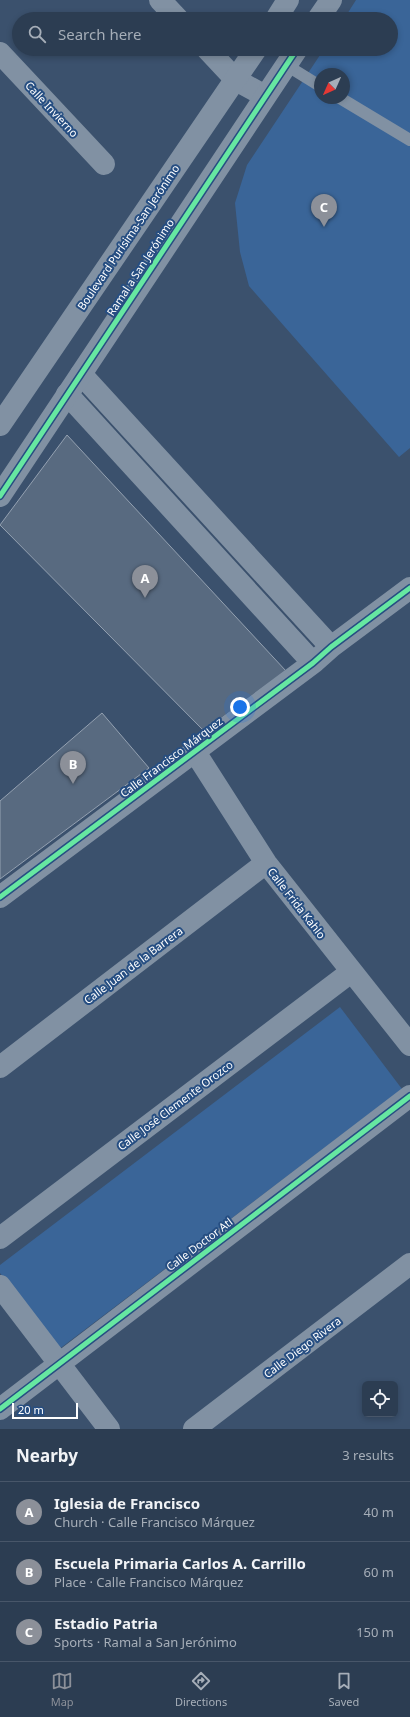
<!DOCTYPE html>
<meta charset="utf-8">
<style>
body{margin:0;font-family:"Noto Sans",sans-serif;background:#344459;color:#f1f3f6}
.controls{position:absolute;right:12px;bottom:12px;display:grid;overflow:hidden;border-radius:6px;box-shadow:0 2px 6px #0003}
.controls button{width:36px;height:36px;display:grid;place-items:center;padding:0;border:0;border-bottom:1px solid #485669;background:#2c3d52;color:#f1f3f6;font:20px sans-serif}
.compass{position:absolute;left:314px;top:68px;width:36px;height:36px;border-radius:50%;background:#2c3d52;box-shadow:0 2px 6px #0003;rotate:225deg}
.scale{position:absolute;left:12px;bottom:10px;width:66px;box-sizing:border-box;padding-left:4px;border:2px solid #fff;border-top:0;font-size:11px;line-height:14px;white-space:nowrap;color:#fff;-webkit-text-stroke:3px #264e82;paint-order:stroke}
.you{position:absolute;left:240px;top:707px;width:14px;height:14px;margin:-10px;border:3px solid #fff;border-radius:50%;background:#1a73e8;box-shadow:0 0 0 6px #1a73e833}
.badge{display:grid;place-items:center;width:26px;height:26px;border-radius:50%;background:#8c9099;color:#fff;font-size:13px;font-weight:700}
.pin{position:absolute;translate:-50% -33px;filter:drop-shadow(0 1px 2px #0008)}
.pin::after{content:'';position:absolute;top:21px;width:14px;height:12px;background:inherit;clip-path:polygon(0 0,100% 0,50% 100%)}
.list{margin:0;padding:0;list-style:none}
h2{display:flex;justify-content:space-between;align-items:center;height:52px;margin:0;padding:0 16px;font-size:17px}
h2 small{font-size:13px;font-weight:400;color:#a6aeb8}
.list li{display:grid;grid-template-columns:26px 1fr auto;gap:12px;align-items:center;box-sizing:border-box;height:60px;padding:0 16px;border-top:1px solid #485669}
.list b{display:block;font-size:15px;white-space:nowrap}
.list p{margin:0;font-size:13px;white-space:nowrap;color:#a6aeb8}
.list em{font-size:13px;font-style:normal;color:#a6aeb8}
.icon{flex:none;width:22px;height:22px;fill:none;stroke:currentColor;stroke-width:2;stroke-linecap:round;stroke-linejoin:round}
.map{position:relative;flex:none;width:410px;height:1429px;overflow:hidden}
.search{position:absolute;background:#2c3d52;box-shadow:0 2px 6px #0003;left:12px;right:12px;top:12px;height:44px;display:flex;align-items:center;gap:10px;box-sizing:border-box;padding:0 14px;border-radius:22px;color:#a6aeb8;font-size:15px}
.sheet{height:232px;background:#2c3d52}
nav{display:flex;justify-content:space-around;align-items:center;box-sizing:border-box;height:56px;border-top:1px solid #485669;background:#2c3d52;font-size:11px;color:#a6aeb8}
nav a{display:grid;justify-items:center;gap:2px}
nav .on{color:#8c9099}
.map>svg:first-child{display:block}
</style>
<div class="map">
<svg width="410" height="1429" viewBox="0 0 410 1429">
<rect width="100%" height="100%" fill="#3b516d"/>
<path fill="#3a6598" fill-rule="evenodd" d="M356,0H410V448L399,457L249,286L240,252L235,203L247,165L324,49H391V19H344ZM320,74H344V98H320Z
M340,1007L402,1089L58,1350L0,1273V1265Z"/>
<path fill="#586a80" stroke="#94a1b1" d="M67,435L286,671L204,731L0,525Z
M102,713L149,768L0,879V801Z"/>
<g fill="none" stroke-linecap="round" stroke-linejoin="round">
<path stroke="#8191a3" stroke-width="12" d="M286,65L320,86
M340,98L410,140"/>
<path stroke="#8191a3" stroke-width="22" d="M160,0L178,19
M207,49L236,80L265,96
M0,53L104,164
M81,374L331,647
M67,394L313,663
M195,752L266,863L410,1045
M0,897L313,663L331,647L410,588
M0,1067L266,863
M0,1238L351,972
M0,1286L109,1429
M0,1409L410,1096
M194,1429L410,1264"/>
<path stroke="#8191a3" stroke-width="22" d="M276,19L288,0
M318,19L331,0
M0,425L256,49
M0,496L297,49"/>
<defs>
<path id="cycleway" d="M0,496L297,49
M0,897L313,663L331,647L410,588
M0,1409L410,1096"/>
</defs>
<use href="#cycleway" stroke="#264e82" stroke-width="8"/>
<use href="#cycleway" stroke="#66e7a1" stroke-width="5"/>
</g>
<g text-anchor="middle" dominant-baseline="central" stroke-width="4" stroke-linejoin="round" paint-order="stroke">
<g font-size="11" fill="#fff" stroke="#264e82">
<text transform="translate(52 109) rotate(47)">Calle Invierno</text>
<text transform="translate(128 237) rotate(-56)">Boulevard Purísima-San Jerónimo</text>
<text transform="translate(140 267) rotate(-57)">Ramal a San Jerónimo</text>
<text transform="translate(171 757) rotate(-37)">Calle Francisco Márquez</text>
<text transform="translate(297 903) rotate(52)">Calle Frida Kahlo</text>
<text transform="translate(133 965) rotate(-37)">Calle Juan de la Barrera</text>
<text transform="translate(175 1105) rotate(-37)">Calle José Clemente Orozco</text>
<text transform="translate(199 1244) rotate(-37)">Calle Doctor Atl</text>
<text transform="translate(302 1347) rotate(-37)">Calle Diego Rivera</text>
</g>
</g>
</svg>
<div class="controls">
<button><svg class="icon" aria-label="locate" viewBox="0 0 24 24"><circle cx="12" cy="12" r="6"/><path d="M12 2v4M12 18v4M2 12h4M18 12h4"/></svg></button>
</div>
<svg class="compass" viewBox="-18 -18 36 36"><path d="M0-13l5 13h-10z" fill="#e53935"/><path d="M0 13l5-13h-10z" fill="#a6aeb8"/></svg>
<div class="scale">20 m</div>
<div class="you"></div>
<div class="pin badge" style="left:145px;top:598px">A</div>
<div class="pin badge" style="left:73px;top:784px">B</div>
<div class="pin badge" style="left:324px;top:227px">C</div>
<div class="search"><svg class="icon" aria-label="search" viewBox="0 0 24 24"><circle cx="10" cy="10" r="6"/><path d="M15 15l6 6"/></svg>Search here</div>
</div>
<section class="sheet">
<h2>Nearby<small>3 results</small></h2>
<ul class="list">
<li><span class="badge">A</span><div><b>Iglesia de Francisco</b><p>Church · Calle Francisco Márquez</p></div><em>40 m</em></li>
<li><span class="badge">B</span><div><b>Escuela Primaria Carlos A. Carrillo</b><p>Place · Calle Francisco Márquez</p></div><em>60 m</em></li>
<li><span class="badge">C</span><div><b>Estadio Patria</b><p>Sports · Ramal a San Jerónimo</p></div><em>150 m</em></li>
</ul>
</section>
<nav>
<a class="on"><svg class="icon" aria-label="map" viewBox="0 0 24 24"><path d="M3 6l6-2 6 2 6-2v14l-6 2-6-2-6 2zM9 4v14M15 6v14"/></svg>Map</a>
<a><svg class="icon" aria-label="directions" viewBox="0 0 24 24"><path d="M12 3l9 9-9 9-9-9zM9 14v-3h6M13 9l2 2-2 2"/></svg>Directions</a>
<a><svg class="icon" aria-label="saved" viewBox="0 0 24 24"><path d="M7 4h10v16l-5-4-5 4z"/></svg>Saved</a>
</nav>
